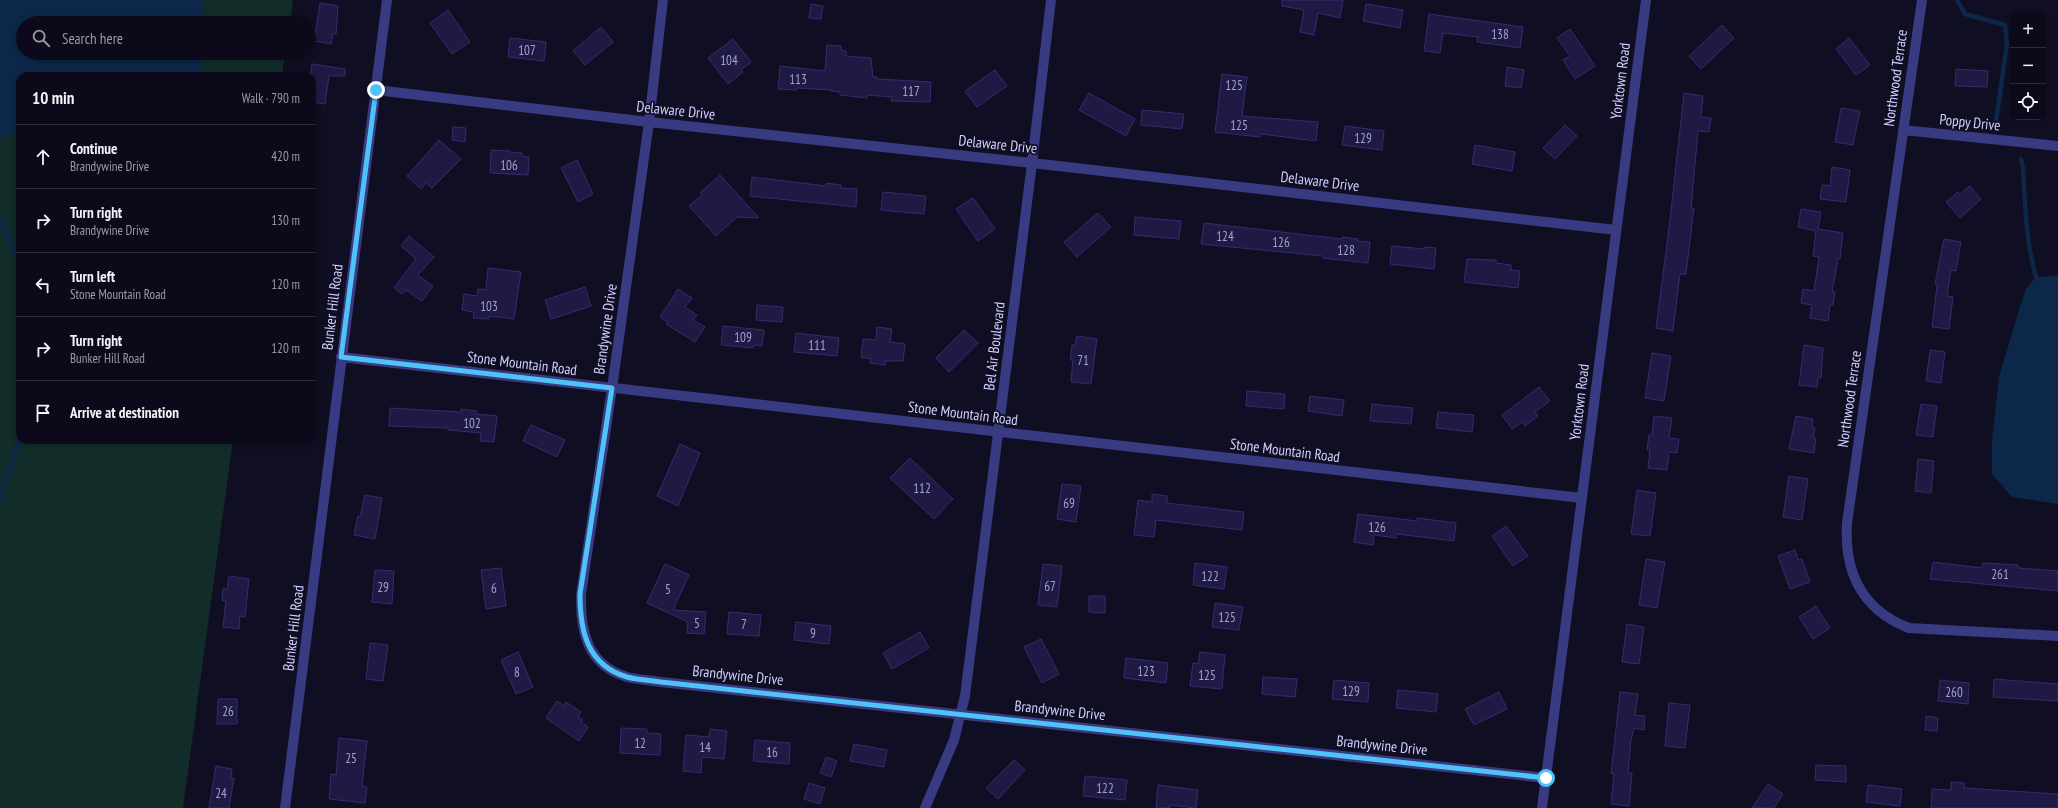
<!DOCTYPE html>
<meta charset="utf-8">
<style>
body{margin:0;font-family:"PT Sans Narrow",sans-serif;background:#151323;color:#f1f3f6}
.controls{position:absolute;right:12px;top:12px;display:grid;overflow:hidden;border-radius:8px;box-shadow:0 2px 6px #0003}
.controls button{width:36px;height:36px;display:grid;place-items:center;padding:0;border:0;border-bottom:1px solid #2c2b39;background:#0c0a1a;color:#f1f3f6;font:20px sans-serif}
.stop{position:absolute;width:12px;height:12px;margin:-9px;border:3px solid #4fc3f7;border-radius:50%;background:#fff}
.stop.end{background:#4fc3f7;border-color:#fff;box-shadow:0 1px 4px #0008}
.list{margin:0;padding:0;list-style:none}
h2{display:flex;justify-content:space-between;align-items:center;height:52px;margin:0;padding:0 16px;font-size:17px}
h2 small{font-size:13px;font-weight:400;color:#9a9aa2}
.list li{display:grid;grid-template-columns:26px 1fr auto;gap:12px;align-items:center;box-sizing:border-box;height:64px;padding:0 16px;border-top:1px solid #2c2b39}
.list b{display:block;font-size:15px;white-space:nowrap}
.list p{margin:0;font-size:13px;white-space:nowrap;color:#9a9aa2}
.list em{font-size:13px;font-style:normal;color:#9a9aa2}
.icon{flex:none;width:22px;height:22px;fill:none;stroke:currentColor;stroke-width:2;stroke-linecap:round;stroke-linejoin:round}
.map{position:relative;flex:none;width:2058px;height:808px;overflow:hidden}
.search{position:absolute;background:#0c0a1a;box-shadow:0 2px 6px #0003;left:16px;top:16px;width:300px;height:44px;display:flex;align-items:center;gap:10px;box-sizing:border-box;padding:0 14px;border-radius:22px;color:#9a9aa2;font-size:15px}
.panel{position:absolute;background:#0c0a1a;box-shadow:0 2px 6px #0003;left:16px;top:72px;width:300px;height:372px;border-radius:12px}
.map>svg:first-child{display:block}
</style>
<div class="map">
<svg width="2058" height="808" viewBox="0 0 2058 808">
<rect width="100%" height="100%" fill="#100e22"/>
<path fill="#112c29" d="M0,0H293L290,23H23V53H285L282,76H20V440H233L183,808H0Z"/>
<path fill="#0c2748" d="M0,0H200L203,6L204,23H23V53H204L199,76H20V132L0,137Z
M2058,275V504L2012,497L1992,474V440L1999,377L2021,303L2026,289L2032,281L2040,277Z"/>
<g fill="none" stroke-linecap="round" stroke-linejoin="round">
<path stroke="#0c2748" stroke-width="4.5" d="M1957,0L1965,14L2005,25L2007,44L1996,121
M2021,159L2023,168C2025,205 2026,247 2038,283
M0,221L20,264
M0,499L20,436"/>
</g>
<path fill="#1f1a43" stroke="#342c6f" d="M1282,0H1343L1340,18L1318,13L1314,35L1300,32L1304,10L1282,6Z
M320,3L338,6L336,34H333L331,44L314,41Z
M811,4L823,6L821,19L809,18Z
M1366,4L1403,10L1400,28L1363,21Z
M448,10L470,42L452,54L430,23Z
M1429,14L1523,27L1520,48L1477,42L1478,37L1443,33L1440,53L1424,51Z
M1722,25L1734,38L1701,69L1689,56Z
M601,27L613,42L585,65L573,51Z
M1570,29L1595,66L1575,79L1563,60L1570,56L1557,38Z
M510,38L546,42L544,61L508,57Z
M1849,38L1870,65L1856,75L1836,49Z
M733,39L751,62L741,70L743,72L728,84L708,58Z
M827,45L841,46V50L846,51V56L871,58L873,77H877V79L931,82L930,102L891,101L892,97L867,95V98L840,95V92L831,91L832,90L797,88V90L778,89L780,66L825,71Z
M312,64L345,69V76H329L325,104L312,102V76H310Z
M1507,67L1524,70L1521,88L1505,86Z
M1956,69L1988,71L1987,87L1955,86Z
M995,70L1007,86L977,107L965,91Z
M1222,74L1247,77L1242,116L1318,122L1316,141L1261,134L1260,137L1215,132Z
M1089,93L1135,119L1126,136L1079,110Z
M1684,93L1703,96L1701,117L1711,118L1709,132L1698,131L1691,208H1694L1686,274H1680L1673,331L1656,328L1670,220Z
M1841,108L1860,111L1853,145L1835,142Z
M1142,110L1184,114L1182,129L1141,125Z
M1565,125L1577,136L1555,159L1543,148Z
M1345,126L1384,131L1382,150L1342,145Z
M453,127L466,128L465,142L452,140Z
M439,140L461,159L432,188L426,183L421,189L407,176Z
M1475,145L1515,152L1512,171L1472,164Z
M491,150L510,151L509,152L522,153V156L529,157L528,175L490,173Z
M577,160L593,194L578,202L561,168Z
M1832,167L1850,170L1846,202L1820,199L1822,185L1830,186Z
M720,175L759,218L737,217L716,236L689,206L702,195L700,193Z
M752,177L826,186V183L841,185V188L857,189L856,207L750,196Z
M1970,186L1981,199L1960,218L1946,202L1958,192L1960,194Z
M883,192L926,196L924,214L881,210Z
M973,198L995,229L978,241L956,209Z
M1801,209L1821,212L1818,229L1843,233L1840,259L1838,258L1837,265L1832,292H1835L1833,305H1830L1828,321L1810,318L1812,305L1801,303L1803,289L1814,291L1819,257L1813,256L1816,231L1798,227Z
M1098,213L1111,227L1077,257L1064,242Z
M1135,217L1181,221L1179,239L1134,235Z
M1204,223L1342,239V237L1358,239L1357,241L1370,242L1368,263L1323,258V256L1201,244Z
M409,236L434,257L418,275L433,286L422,301L406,290L402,294L394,288L416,259L401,246Z
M1944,239L1961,242L1956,271L1951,270L1947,296L1953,297L1949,329L1932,327L1937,285L1935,284Z
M1392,246L1425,249V247L1436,248L1434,269L1390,264Z
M1467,259L1496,260V263L1511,265V270L1520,271L1518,288L1464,282Z
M488,268L521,272L514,319L489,316V319L473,318L474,312L462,310L464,294L477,296L478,289L486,290Z
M585,287L591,306L551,319L545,300Z
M678,289L692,298L685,307L697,315L693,320L705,327L695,342L666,324L668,322L660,317Z
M757,305L783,307L782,322L756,320Z
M723,326L764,330L762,346L754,345L753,348L721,345Z
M877,327L892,329L890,342L905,344L903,361H885V365L870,363L871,359L861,357L863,339L876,340Z
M964,330L978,343L949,372L936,358Z
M796,333L839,338L837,356L794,352Z
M1077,336L1097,339L1091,384L1071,382L1073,360H1070L1072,345H1075Z
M1804,345L1823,348L1821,378H1818L1817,387L1799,385Z
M1930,350L1945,352L1941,383L1926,381Z
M1652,353L1671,356L1664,401L1645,398Z
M1539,387L1550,401L1535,412L1538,416L1525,426L1522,422L1512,429L1502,415Z
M1247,391L1285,394L1284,409L1246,406Z
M1310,396L1344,400L1342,416L1308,411Z
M1372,404L1413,408L1411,424L1370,421Z
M1921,404L1937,406L1933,437L1916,435Z
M390,408L461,412V409L476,411V414L497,416L494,442L480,441L481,433L448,430V428L389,426Z
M1438,412L1474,415L1472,432L1436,428Z
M1654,416L1672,418L1669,438L1679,439L1677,453L1669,452L1667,470L1648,468L1650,450H1647L1649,435H1652Z
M1796,416L1813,419L1812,428H1815L1813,438H1816L1814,453L1789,449Z
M531,425L565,440L557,457L523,441Z
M680,444L700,453L678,506L657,496Z
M910,458L953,499L934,519L890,478Z
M1918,459L1934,461L1931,493L1915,491Z
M1789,476L1808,479L1802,520L1783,517Z
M1062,484L1081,486L1076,522L1057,519Z
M1637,490L1656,493L1650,536L1631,534Z
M1152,494L1167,496V503L1244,512L1242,530L1156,520L1154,537L1134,535L1138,500L1152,502Z
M365,495L382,498L375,539L354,535L358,516L360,517Z
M1358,514L1417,521V518L1456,523L1454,541L1397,534L1396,538L1374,535L1373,545L1354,542Z
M1506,526L1528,556L1513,566L1492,536Z
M1795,550L1798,560L1802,559L1810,582L1790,589L1778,556Z
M1646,559L1665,562L1657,608L1639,605Z
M1933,562L1982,568L1983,563L2018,565V568L2058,571V591L1930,579Z
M1195,563L1227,567L1224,589L1193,585Z
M665,564L689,575L673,610L706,612L704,634L687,633L688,622L647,603Z
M1043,564L1062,566L1057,607L1038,605Z
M501,568L506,606L486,609L481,570Z
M375,570L394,571L392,604L372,602Z
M229,576L249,579L245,617L240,616L239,629L223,627L226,601L222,600L223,589H227Z
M1089,596H1105V613L1089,612Z
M1215,603L1243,607L1239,630L1212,627Z
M1816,606L1830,628L1813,639L1799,617Z
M729,612L761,615L759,636L727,634Z
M796,622L831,626L829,644L794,640Z
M1627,624L1644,627L1639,664L1622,662Z
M920,632L929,648L892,669L883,653Z
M1041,639L1059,674L1042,683L1024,647Z
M370,643L388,645L383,681L366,679Z
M518,652L533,687L516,694L501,660Z
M1200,652L1225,655L1222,689L1190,686L1193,663L1198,664Z
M1126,658L1168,663L1166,683L1124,678Z
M1263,677L1297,679L1295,697L1262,694Z
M1994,679L2058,684V701L1993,697Z
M1334,680L1369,683L1368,702L1332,699Z
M1940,680L1969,683L1968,704L1938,701Z
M1398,690L1438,694L1436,712L1396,708Z
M1499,692L1507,709L1474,725L1465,709Z
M1620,692L1638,694L1635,715L1645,716L1644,730L1634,728L1631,740L1628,773H1632L1629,806L1611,804L1614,774H1611Z
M218,699H237V724H217Z
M557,701L564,706L566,702L581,712L578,717L583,720L581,722L588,727L579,741L546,718Z
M1669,703L1690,705L1685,748L1665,746Z
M1926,716L1938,718L1937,731L1925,730Z
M621,728L647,729V733L661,734L660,755L620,753Z
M710,729L727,731L724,759L702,757L701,773L683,771L686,735L709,737Z
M339,738L367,741L362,786L367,787L365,803L329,799L331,774L336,775Z
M755,740L790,743L789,764L753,761Z
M854,744L887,750L884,767L850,761Z
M826,757L837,761L831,777L820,773Z
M1014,760L1025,770L998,799L986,788Z
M1816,765L1846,766V782L1815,780Z
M216,766L232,769L231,778H234L229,808H209Z
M1085,776L1127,780L1125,800L1083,796Z
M1951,782L1964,783V788L2058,794V808H1931L1932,789L1951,790Z
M809,783L825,788L820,804L804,799Z
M1768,784L1783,794L1774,808H1752Z
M1158,785L1198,790L1196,808L1170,805V808H1156Z
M1868,785L1902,789L1900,806L1866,802Z"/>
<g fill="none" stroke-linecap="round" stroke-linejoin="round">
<path stroke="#383b82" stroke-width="10" d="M663,0L649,122L612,388L581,594C580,631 587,665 627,677C638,680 650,680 661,682L1546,778
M1922,0L1847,523C1844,572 1862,610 1909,628L2058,636
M376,90L649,122L1032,163L1616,230
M1903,130L2058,146
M341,357L1582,498
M285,808L387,0
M925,808L954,740L965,696L1032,163L1051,0
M1542,808L1646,0"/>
</g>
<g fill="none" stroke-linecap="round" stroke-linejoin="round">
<path stroke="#4fc3f7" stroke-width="5" d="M376,90L341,357L612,388L580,594C580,631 587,665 627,677C638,680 650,680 661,682L1546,778"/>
</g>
<g text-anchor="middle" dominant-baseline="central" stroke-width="3.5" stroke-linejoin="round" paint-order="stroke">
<g font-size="13" fill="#a4a2d0">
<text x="1500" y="34">138</text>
<text x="527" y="50">107</text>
<text x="729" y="60">104</text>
<text x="798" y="79">113</text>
<text x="1234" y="85">125</text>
<text x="911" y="91">117</text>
<text x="1239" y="125">125</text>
<text x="1363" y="138">129</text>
<text x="509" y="165">106</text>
<text x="1225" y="236">124</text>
<text x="1281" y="242">126</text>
<text x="1346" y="250">128</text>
<text x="489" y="306">103</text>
<text x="743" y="337">109</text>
<text x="817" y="345">111</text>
<text x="1083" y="360">71</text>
<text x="472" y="423">102</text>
<text x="922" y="488">112</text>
<text x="1069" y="503">69</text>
<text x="1377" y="527">126</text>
<text x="2000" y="574">261</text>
<text x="1210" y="576">122</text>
<text x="1050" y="586">67</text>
<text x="383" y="587">29</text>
<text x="494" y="588">6</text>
<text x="668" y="589">5</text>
<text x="1227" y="617">125</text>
<text x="697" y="623">5</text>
<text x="744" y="624">7</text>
<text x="813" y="633">9</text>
<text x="1146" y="671">123</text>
<text x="517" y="672">8</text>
<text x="1207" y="675">125</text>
<text x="1351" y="691">129</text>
<text x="1954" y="692">260</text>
<text x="228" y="711">26</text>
<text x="640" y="743">12</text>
<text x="705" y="747">14</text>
<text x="772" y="752">16</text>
<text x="351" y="758">25</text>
<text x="1105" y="788">122</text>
<text x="221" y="793">24</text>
</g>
<g font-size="15" fill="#d1cfff" stroke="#100e22">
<text transform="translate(1895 78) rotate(-82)">Northwood Terrace</text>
<text transform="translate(1620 81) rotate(-83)">Yorktown Road</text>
<text transform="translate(676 110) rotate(6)">Delaware Drive</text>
<text transform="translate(1970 122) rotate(6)">Poppy Drive</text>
<text transform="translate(998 144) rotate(6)">Delaware Drive</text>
<text transform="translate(1320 181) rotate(7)">Delaware Drive</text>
<text transform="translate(332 307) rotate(-83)">Bunker Hill Road</text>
<text transform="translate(605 329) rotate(-82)">Brandywine Drive</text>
<text transform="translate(994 346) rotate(-83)">Bel Air Boulevard</text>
<text transform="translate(522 363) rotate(7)">Stone Mountain Road</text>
<text transform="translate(1849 399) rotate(-82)">Northwood Terrace</text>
<text transform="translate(1579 402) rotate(-83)">Yorktown Road</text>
<text transform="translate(963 413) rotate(7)">Stone Mountain Road</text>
<text transform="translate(1285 450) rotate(7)">Stone Mountain Road</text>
<text transform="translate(293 628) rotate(-83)">Bunker Hill Road</text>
<text transform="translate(738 675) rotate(6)">Brandywine Drive</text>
<text transform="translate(1060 710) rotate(6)">Brandywine Drive</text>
<text transform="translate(1382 745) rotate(6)">Brandywine Drive</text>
</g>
</g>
</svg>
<div class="controls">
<button>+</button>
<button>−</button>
<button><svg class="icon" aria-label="locate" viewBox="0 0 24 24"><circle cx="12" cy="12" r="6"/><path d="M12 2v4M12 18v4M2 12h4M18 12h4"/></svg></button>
</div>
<div class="stop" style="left:1546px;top:778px"></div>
<div class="stop end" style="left:376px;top:90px"></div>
<div class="search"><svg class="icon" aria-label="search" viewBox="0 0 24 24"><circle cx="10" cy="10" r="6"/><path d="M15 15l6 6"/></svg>Search here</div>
<section class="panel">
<h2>10 min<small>Walk · 790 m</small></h2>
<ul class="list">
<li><svg class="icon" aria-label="ahead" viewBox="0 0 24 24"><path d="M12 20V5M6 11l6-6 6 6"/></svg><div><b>Continue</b><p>Brandywine Drive</p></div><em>420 m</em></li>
<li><svg class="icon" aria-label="right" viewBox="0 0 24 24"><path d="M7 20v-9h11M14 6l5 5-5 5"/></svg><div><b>Turn right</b><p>Brandywine Drive</p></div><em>130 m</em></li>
<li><svg class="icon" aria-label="left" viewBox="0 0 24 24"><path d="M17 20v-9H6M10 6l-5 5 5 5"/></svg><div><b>Turn left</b><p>Stone Mountain Road</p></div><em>120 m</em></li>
<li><svg class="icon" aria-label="right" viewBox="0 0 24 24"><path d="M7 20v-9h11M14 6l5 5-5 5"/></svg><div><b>Turn right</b><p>Bunker Hill Road</p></div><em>120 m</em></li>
<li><svg class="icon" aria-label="arrive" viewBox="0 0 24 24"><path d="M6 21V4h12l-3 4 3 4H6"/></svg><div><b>Arrive at destination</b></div></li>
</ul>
</section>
</div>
